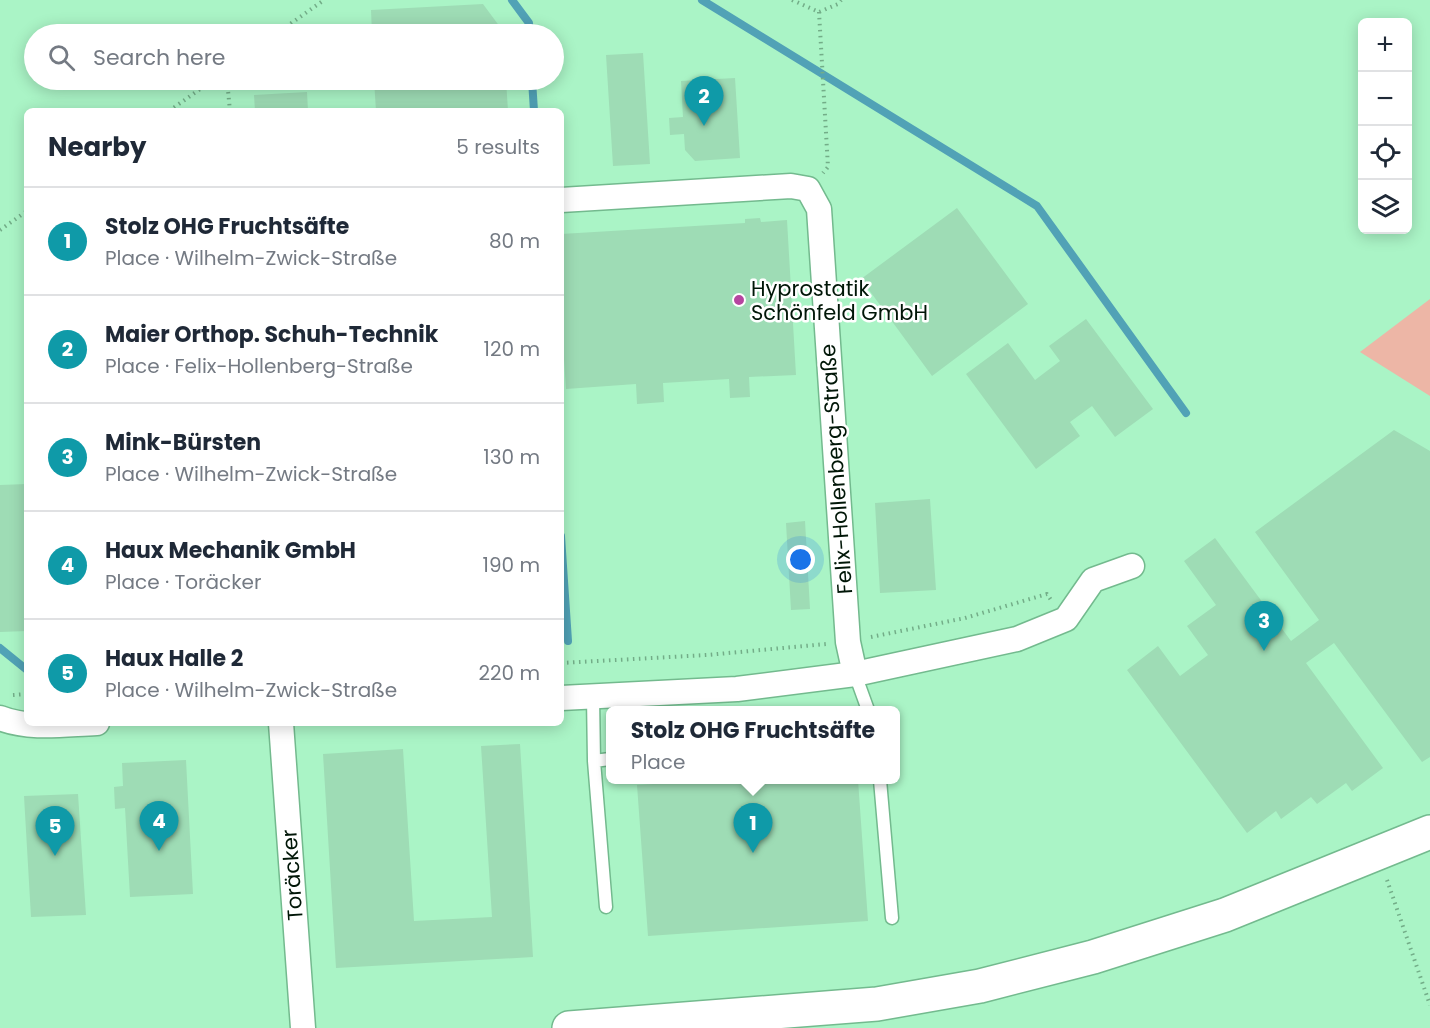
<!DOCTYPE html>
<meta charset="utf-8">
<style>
body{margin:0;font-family:Poppins,sans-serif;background:#f2f2f3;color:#1f2937}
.controls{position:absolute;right:18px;top:18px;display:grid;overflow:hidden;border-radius:9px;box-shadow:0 3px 15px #0003}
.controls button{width:54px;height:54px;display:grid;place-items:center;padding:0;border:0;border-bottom:2px solid #e0e1e3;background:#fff;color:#1f2937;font:30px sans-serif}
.you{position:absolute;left:801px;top:560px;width:21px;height:21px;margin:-15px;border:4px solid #fff;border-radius:50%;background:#1a73e8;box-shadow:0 0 0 9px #1a73e833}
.badge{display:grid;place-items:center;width:39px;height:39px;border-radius:50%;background:#0f766e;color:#fff;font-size:20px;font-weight:700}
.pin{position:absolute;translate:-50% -50px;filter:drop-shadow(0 2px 3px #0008)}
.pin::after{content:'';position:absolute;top:32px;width:21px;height:18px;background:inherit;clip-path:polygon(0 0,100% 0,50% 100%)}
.popup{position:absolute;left:606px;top:706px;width:294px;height:78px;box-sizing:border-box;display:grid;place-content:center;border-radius:9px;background:#fff;filter:drop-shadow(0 2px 4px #0005);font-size:20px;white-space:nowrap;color:#747a83}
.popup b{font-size:22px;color:#1f2937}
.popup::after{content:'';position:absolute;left:50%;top:100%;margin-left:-12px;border:12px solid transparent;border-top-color:#fff}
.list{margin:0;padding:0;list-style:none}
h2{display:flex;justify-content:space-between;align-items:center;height:78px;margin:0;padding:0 24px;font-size:26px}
h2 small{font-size:20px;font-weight:400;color:#747a83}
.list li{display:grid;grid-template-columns:39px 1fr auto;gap:18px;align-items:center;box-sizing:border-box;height:108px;padding:0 24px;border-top:2px solid #e0e1e3}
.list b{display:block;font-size:22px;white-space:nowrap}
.list p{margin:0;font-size:20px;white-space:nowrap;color:#747a83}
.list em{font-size:20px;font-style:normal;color:#747a83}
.icon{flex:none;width:33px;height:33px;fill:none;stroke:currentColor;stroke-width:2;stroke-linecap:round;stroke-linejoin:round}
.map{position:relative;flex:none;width:1430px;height:1028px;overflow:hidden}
.search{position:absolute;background:#fff;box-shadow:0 3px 15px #0003;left:24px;top:24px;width:540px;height:66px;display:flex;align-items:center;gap:15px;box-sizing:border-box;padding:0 21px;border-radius:33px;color:#747a83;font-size:22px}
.panel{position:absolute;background:#fff;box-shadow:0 3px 15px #0003;left:24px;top:108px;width:540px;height:618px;border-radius:9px}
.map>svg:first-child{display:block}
</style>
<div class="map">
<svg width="1430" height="1028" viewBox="0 0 1430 1028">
<rect width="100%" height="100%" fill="#aaf4c6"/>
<path fill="#edb6a6" d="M1430,299V396L1360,352Z"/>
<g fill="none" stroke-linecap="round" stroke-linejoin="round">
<path stroke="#51a2b6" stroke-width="8" d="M512,0L529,23L530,34
M702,0L1037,206L1186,413
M532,80L534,111
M561,536L568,641
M0,648L27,670"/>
</g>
<path fill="#9edcb5" d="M483,4L503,31V34H372L371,10Z
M643,53L650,164L613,166L606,55Z
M735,78L740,158L695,161L685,150L684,134L670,135L669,118L683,117L681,81Z
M374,80H506L508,111H376Z
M307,92L308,111H255L254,95Z
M957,208L1028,304L932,376L861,279Z
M760,218L761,222L787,220L796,375L749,377L750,397L730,398L729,379L663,383L664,402L637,404L636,384L566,389L561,314V234L745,223V219Z
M1086,319L1153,409L1115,437L1092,406L1070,422L1080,436L1036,469L966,374L1008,343L1035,380L1060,361L1049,346Z
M1394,430L1430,451V757L1422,762L1334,643L1306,663L1383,768L1352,791L1346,783L1317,804L1311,797L1281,819L1276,811L1247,833L1127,670L1158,646L1180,676L1208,655L1187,626L1216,605L1184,561L1215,538L1291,641L1319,620L1255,532Z
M27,484V631L0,632V485Z
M930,499L936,590L880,593L875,503Z
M805,521L810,609L791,610L786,523Z
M520,744L533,957L336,968L323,754L403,749L414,921L492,917L481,746Z
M186,760L193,894L130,897L125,808L115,809L114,787L123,786L122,763Z
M717,780H858L868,921L648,936L637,785Z
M78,794L86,915L31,917L24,796Z"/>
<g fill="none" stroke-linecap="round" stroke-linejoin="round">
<defs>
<path id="service" d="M855,674L868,710
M593,697L594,761L606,907
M594,761L610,759
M880,780L892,918"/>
<path id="minor" d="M561,200L791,186L808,189L819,209L848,642L855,674
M561,698L737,689L855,674L1017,639L1066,619L1093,580L1132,566
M0,718C30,730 66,724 97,723
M281,723L303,1028"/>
<path id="secondary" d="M569,1028L877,1004L980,986L1093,957L1225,915L1430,832"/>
</defs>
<use href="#service" stroke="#73ba8e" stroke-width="15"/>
<use href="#minor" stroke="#73ba8e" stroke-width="27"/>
<use href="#secondary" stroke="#73ba8e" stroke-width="36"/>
<path stroke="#73ad88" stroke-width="4" stroke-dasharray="1.5 4.5" stroke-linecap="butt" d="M792,0L819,12L838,4L841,0
M819,12L828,167L823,173
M276,34L324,0
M227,80L230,111
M169,111L213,80
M0,230L27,211
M871,637L965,618L1047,594L1051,600
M561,663L707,655L826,644
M13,695L27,694
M1387,880L1430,1005"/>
<use href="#service" stroke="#fff" stroke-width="12"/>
<use href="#minor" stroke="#fff" stroke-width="24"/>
<use href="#secondary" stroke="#fff" stroke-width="33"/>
</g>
<circle fill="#b645a0" stroke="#fff" stroke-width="2" cx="739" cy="300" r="6"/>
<g text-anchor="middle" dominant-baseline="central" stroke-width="5" stroke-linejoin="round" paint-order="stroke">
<g font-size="21" fill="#001607" stroke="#fff" text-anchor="start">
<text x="751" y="288">Hyprostatik<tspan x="751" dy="24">Schönfeld GmbH</tspan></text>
</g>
<g font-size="21" fill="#001607" stroke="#fff">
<text transform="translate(836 469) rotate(-94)">Felix-Hollenberg-Straße</text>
<text transform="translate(292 875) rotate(-94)">Toräcker</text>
</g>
</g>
</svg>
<div class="controls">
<button>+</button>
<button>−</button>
<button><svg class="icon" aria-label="locate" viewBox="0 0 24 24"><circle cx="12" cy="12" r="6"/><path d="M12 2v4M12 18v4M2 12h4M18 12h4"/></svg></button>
<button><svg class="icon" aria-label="layers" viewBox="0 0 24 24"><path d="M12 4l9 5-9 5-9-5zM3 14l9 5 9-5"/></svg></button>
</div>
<div class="you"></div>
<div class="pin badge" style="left:753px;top:853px;background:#0f9aa8">1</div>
<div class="popup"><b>Stolz OHG Fruchtsäfte</b>Place</div>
<div class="pin badge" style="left:704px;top:126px;background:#0f9aa8">2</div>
<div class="pin badge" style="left:1264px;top:651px;background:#0f9aa8">3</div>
<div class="pin badge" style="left:159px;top:851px;background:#0f9aa8">4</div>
<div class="pin badge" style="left:55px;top:856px;background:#0f9aa8">5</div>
<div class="search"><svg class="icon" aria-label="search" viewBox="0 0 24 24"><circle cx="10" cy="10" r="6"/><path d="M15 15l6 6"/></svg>Search here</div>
<section class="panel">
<h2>Nearby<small>5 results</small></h2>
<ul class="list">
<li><span class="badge" style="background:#0f9aa8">1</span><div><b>Stolz OHG Fruchtsäfte</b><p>Place · Wilhelm-Zwick-Straße</p></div><em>80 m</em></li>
<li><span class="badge" style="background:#0f9aa8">2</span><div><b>Maier Orthop. Schuh-Technik</b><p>Place · Felix-Hollenberg-Straße</p></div><em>120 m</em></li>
<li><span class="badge" style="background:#0f9aa8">3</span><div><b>Mink-Bürsten</b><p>Place · Wilhelm-Zwick-Straße</p></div><em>130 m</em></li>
<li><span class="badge" style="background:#0f9aa8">4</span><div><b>Haux Mechanik GmbH</b><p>Place · Toräcker</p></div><em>190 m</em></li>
<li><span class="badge" style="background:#0f9aa8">5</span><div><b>Haux Halle 2</b><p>Place · Wilhelm-Zwick-Straße</p></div><em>220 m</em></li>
</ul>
</section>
</div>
